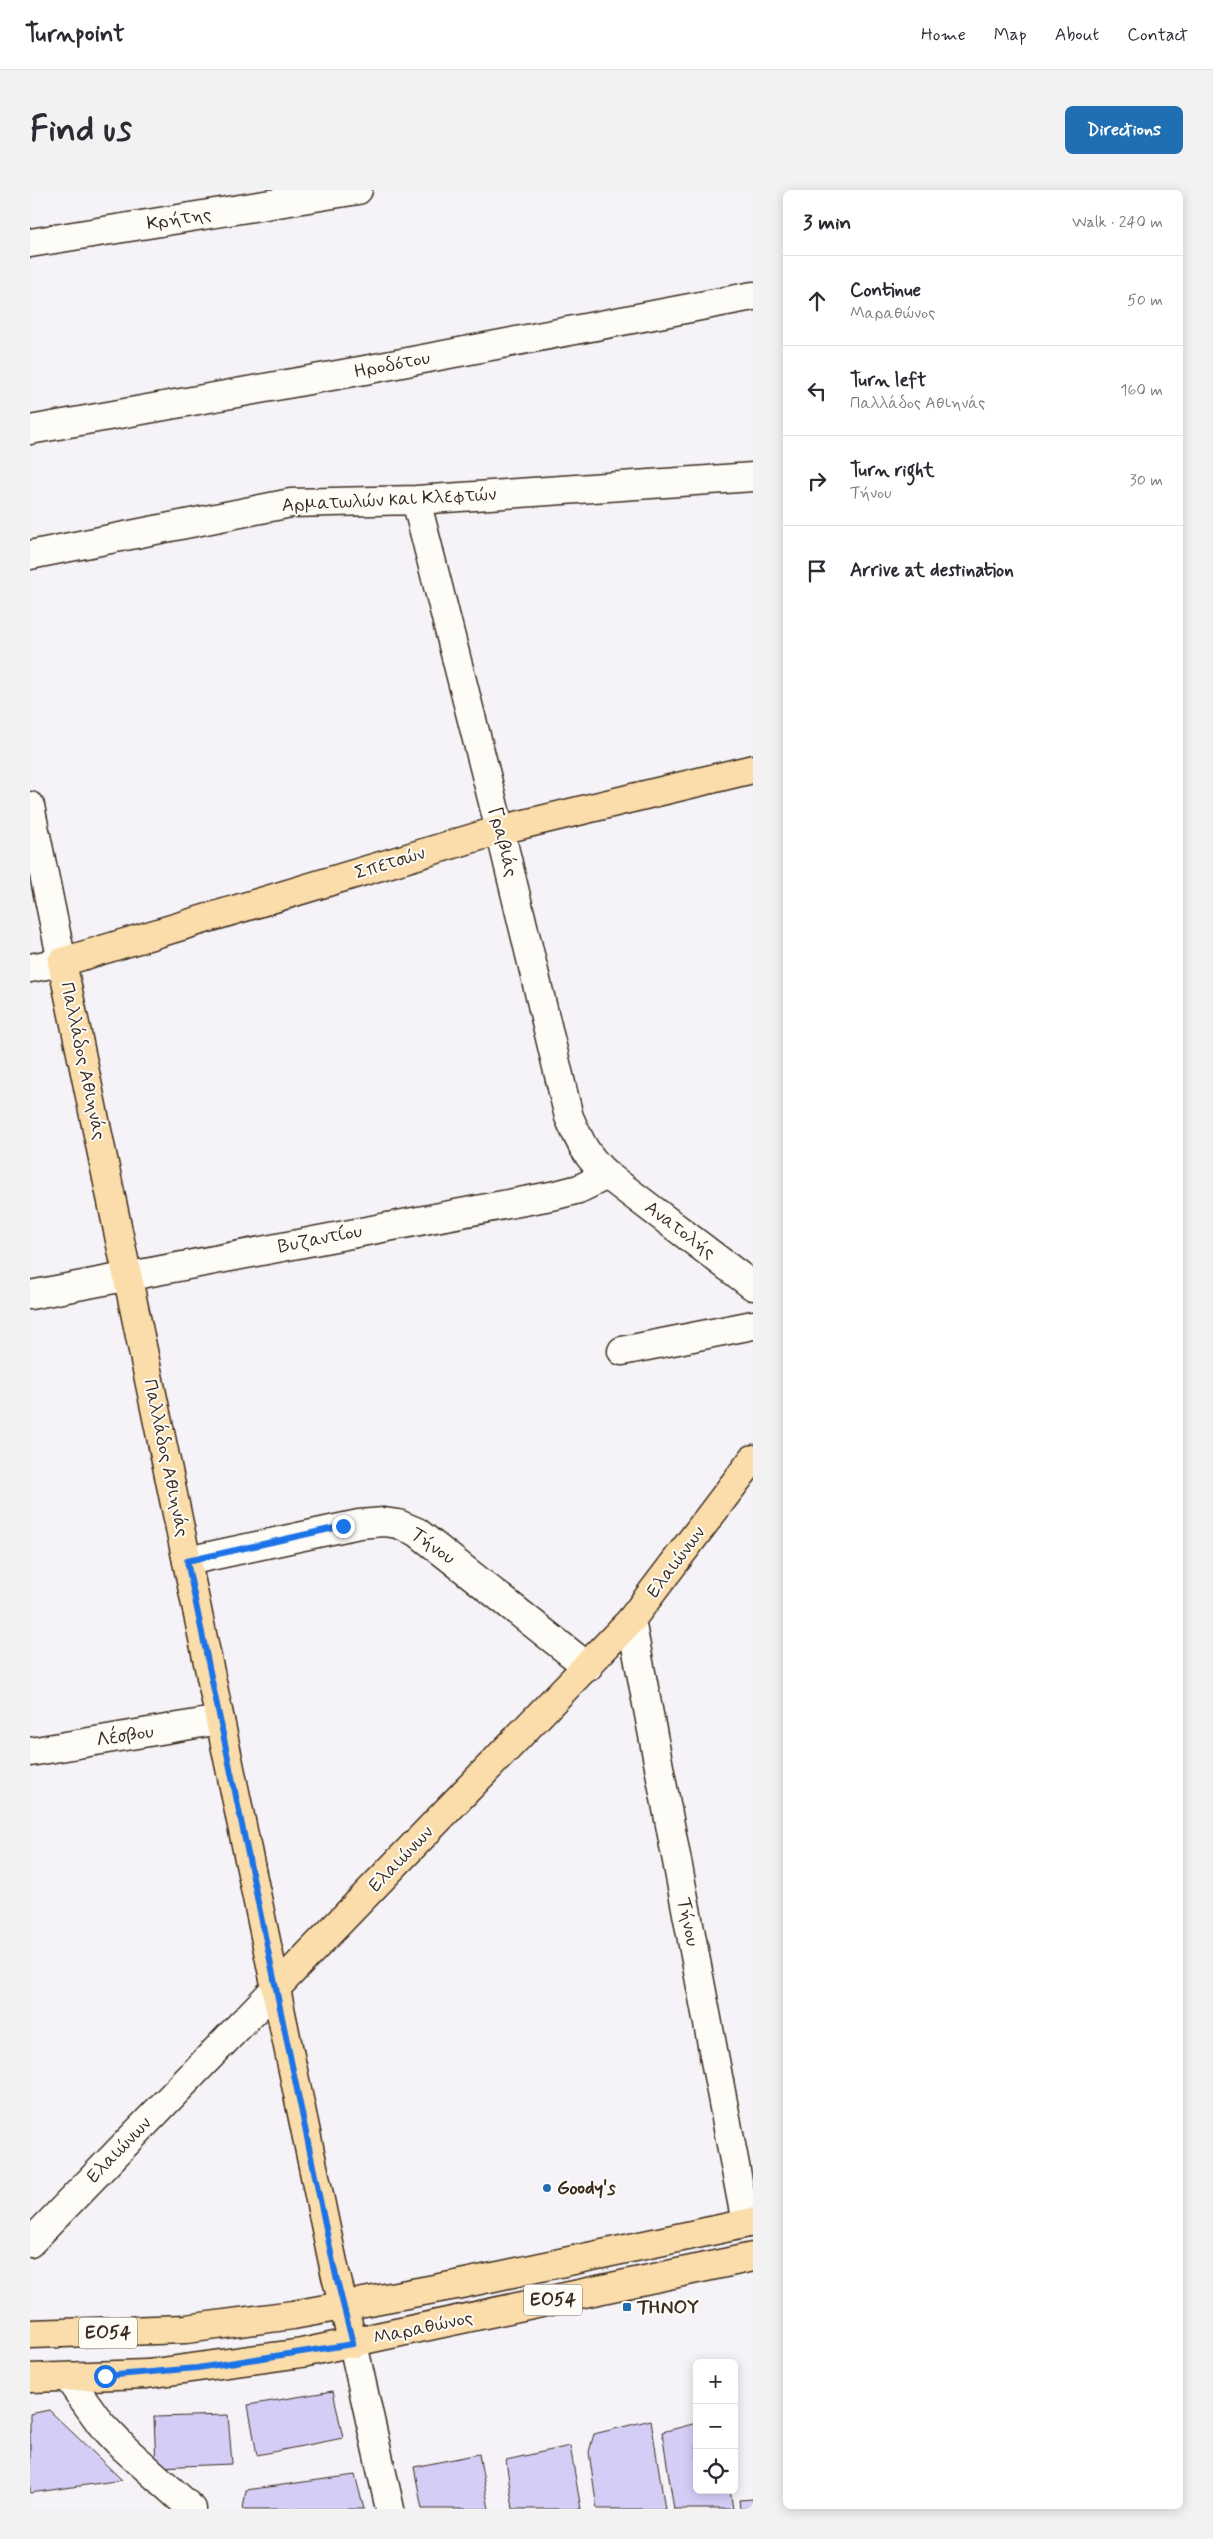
<!DOCTYPE html>
<meta charset="utf-8">
<style>
body{margin:0;font-family:Mynerve,sans-serif;background:#f2f2f3;color:#2b2b33}
.controls{position:absolute;right:15px;bottom:15px;display:grid;overflow:hidden;border-radius:8px;box-shadow:0 2px 12px #0003}
.controls button{width:45px;height:45px;display:grid;place-items:center;padding:0;border:0;border-bottom:1px solid #e1e1e2;background:#fff;color:#2b2b33;font:25px sans-serif}
.stop{position:absolute;width:15px;height:15px;margin:-11px;border:4px solid #1a73e8;border-radius:50%;background:#fff}
.stop.end{background:#1a73e8;border-color:#fff;box-shadow:0 1px 5px #0008}
.list{margin:0;padding:0;list-style:none}
h2{display:flex;justify-content:space-between;align-items:center;height:65px;margin:0;padding:0 20px;font-size:21px}
h2 small{font-size:16px;font-weight:400;color:#7c7c81}
.list li{display:grid;grid-template-columns:32px 1fr auto;gap:15px;align-items:center;box-sizing:border-box;height:90px;padding:0 20px;border-top:1px solid #e1e1e2}
.list b{display:block;font-size:19px;white-space:nowrap}
.list p{margin:0;font-size:16px;white-space:nowrap;color:#7c7c81}
.list em{font-size:16px;font-style:normal;color:#7c7c81}
.icon{flex:none;width:28px;height:28px;fill:none;stroke:currentColor;stroke-width:2;stroke-linecap:round;stroke-linejoin:round}
.map{position:relative;flex:none;width:723px;height:2319px;overflow:hidden;border-radius:8px}
header{display:flex;align-items:center;gap:30px;box-sizing:border-box;height:70px;padding:0 25px;background:#fff;border-bottom:1px solid #e1e1e2}
header strong{font-size:24px}
nav{display:flex;gap:28px;margin-inline-start:auto;font-size:18px}
.intro{display:flex;align-items:center;justify-content:space-between;box-sizing:border-box;height:120px;padding:0 30px}
h1{margin:0;font-size:35px}
.button{padding:12px 22px;border-radius:8px;background:#1f6fb2;color:#fff;font-size:18px;font-weight:700}
main{display:flex;gap:30px;padding:0 30px}
aside{flex:1;background:#fff;border-radius:8px;box-shadow:0 2px 12px #0003}
.map>svg:first-child{display:block}
</style>
<header>
<strong>Turnpoint</strong>
<nav><a>Home</a><a>Map</a><a>About</a><a>Contact</a></nav>
</header>
<div class="intro"><h1>Find us</h1><a class="button">Directions</a></div>
<main>
<div class="map">
<svg width="723" height="2319" viewBox="0 0 723 2319">
<rect width="100%" height="100%" fill="#f5f3f7"/>
<filter id="ink" filterUnits="userSpaceOnUse"><feTurbulence type="fractalNoise" baseFrequency=".02" numOctaves="2"/><feDisplacementMap in="SourceGraphic" scale="10" xChannelSelector="R" yChannelSelector="G"/><feConvolveMatrix kernelMatrix="1 2 1 2 8 2 1 2 1" color-interpolation-filters="sRGB"/></filter>
<g filter="url(#ink)">
<path fill="#d4cef7" stroke="#3b2a1e" d="M303,2201L313,2248L227,2265L218,2215Z
M19,2220L92,2290L0,2303V2224Z
M198,2225L202,2274L126,2277L124,2227Z
M621,2230L635,2319H567L559,2262L564,2244Z
M667,2233V2300H700L703,2319H644L632,2242Z
M540,2256L551,2319H483L476,2270Z
M449,2264L459,2319H392L384,2277Z
M325,2285L334,2319H213L216,2300Z
M723,2309V2319H710L709,2310Z"/>
<g fill="none" stroke-linecap="round" stroke-linejoin="round">
<defs>
<path id="minor" d="M0,53L328,0
M0,240L335,180L723,106
M386,310L470,640L539,927C550,952 556,966 577,985L723,1096
M0,365L261,313L386,310L723,287
M0,616L32,772L0,778
M0,1105L526,1005L549,999L577,985
M592,1161L723,1135
M157,1371L329,1334L354,1332L368,1334L387,1342L558,1477
M601,1430L716,2033
M0,1562L190,1530
M0,2053L246,1798
M323,2154L360,2319
M38,2188L71,2234L94,2258L162,2319"/>
<path id="major" d="M246,1798L601,1430L723,1269
M0,2144L156,2139L263,2125L426,2095L723,2032
M323,2154L305,2082L32,772L470,640L723,579
M0,2188L117,2184L272,2163L723,2067"/>
</defs>
<use href="#minor" stroke="#3b2a1e" stroke-width="31"/>
<use href="#major" stroke="#3b2a1e" stroke-width="31"/>
<use href="#minor" stroke="#fdfcf7" stroke-width="28"/>
<use href="#major" stroke="#fbddab" stroke-width="28"/>
</g>
</g>
<g fill="none" stroke-linecap="round" stroke-linejoin="round" filter="url(#ink)">
<path stroke="#1a73e8" stroke-width="6" d="M75,2186L167,2178L323,2154L305,2082L157,1371L313,1336"/>
</g>
<g fill="#1f6fb2" stroke="#fdfcf7" stroke-width="2">
<circle cx="517" cy="1998" r="5"/>
<rect x="592" y="2112" width="10" height="10" rx="2.5"/>
</g>
<g text-anchor="middle" dominant-baseline="central" stroke-width="4" stroke-linejoin="round" paint-order="stroke">
<g fill="#fdfcf7" stroke="#75695f" stroke-width="1">
<rect x="494" y="2094.5" width="58" height="31" rx="4"/>
<rect x="49" y="2127.5" width="58" height="31" rx="4"/>
</g>
<g font-size="18" font-weight="bold" fill="#3b2a1e">
<text x="523" y="2110">ΕΟ54</text>
<text x="78" y="2143">ΕΟ54</text>
</g>
<g font-size="19" fill="#3b2a1e" stroke="#fdfcf7">
<text transform="translate(149 29) rotate(-9)">Κρήτης</text>
<text transform="translate(362 175) rotate(-11)">Ηροδότου</text>
<text transform="translate(359 310) rotate(-3)">Αρματωλών και Κλεφτών</text>
<text transform="translate(473 652) rotate(76)">Γραβιάς</text>
<text transform="translate(360 673) rotate(-17)">Σπετσών</text>
<text transform="translate(53 871) rotate(78)">Παλλάδος Αθιηνάς</text>
<text transform="translate(650 1040) rotate(37)">Ανατολής</text>
<text transform="translate(290 1049) rotate(-11)">Βυζαντίου</text>
<text transform="translate(136 1268) rotate(78)">Παλλάδος Αθιηνάς</text>
<text transform="translate(403 1356) rotate(36)">Τήνου</text>
<text transform="translate(646 1372) rotate(-53)">Ελαιώνων</text>
<text transform="translate(95 1546) rotate(-9)">Λέσβου</text>
<text transform="translate(371 1669) rotate(-46)">Ελαιώνων</text>
<text transform="translate(658 1732) rotate(79)">Τήνου</text>
<text transform="translate(89 1960) rotate(-46)">Ελαιώνων</text>
<text transform="translate(393 2138) rotate(-12)">Μαραθώνος</text>
</g>
<g font-size="19" font-weight="bold" fill="#3b2a1e" stroke="#fdfcf7" text-anchor="start">
<text x="527" y="1998">Goody's</text>
<text x="607" y="2117">ΤΗΝΟΥ</text>
</g>
</g>
</svg>
<div class="controls">
<button>+</button>
<button>−</button>
<button><svg class="icon" aria-label="locate" viewBox="0 0 24 24"><circle cx="12" cy="12" r="6"/><path d="M12 2v4M12 18v4M2 12h4M18 12h4"/></svg></button>
</div>
<div class="stop" style="left:75px;top:2186px"></div>
<div class="stop end" style="left:313px;top:1336px"></div>
</div>
<aside>
<h2>3 min<small>Walk · 240 m</small></h2>
<ul class="list">
<li><svg class="icon" aria-label="ahead" viewBox="0 0 24 24"><path d="M12 20V5M6 11l6-6 6 6"/></svg><div><b>Continue</b><p>Μαραθώνος</p></div><em>50 m</em></li>
<li><svg class="icon" aria-label="left" viewBox="0 0 24 24"><path d="M17 20v-9H6M10 6l-5 5 5 5"/></svg><div><b>Turn left</b><p>Παλλάδος Αθιηνάς</p></div><em>160 m</em></li>
<li><svg class="icon" aria-label="right" viewBox="0 0 24 24"><path d="M7 20v-9h11M14 6l5 5-5 5"/></svg><div><b>Turn right</b><p>Τήνου</p></div><em>30 m</em></li>
<li><svg class="icon" aria-label="arrive" viewBox="0 0 24 24"><path d="M6 21V4h12l-3 4 3 4H6"/></svg><div><b>Arrive at destination</b></div></li>
</ul>
</aside>
</main>
